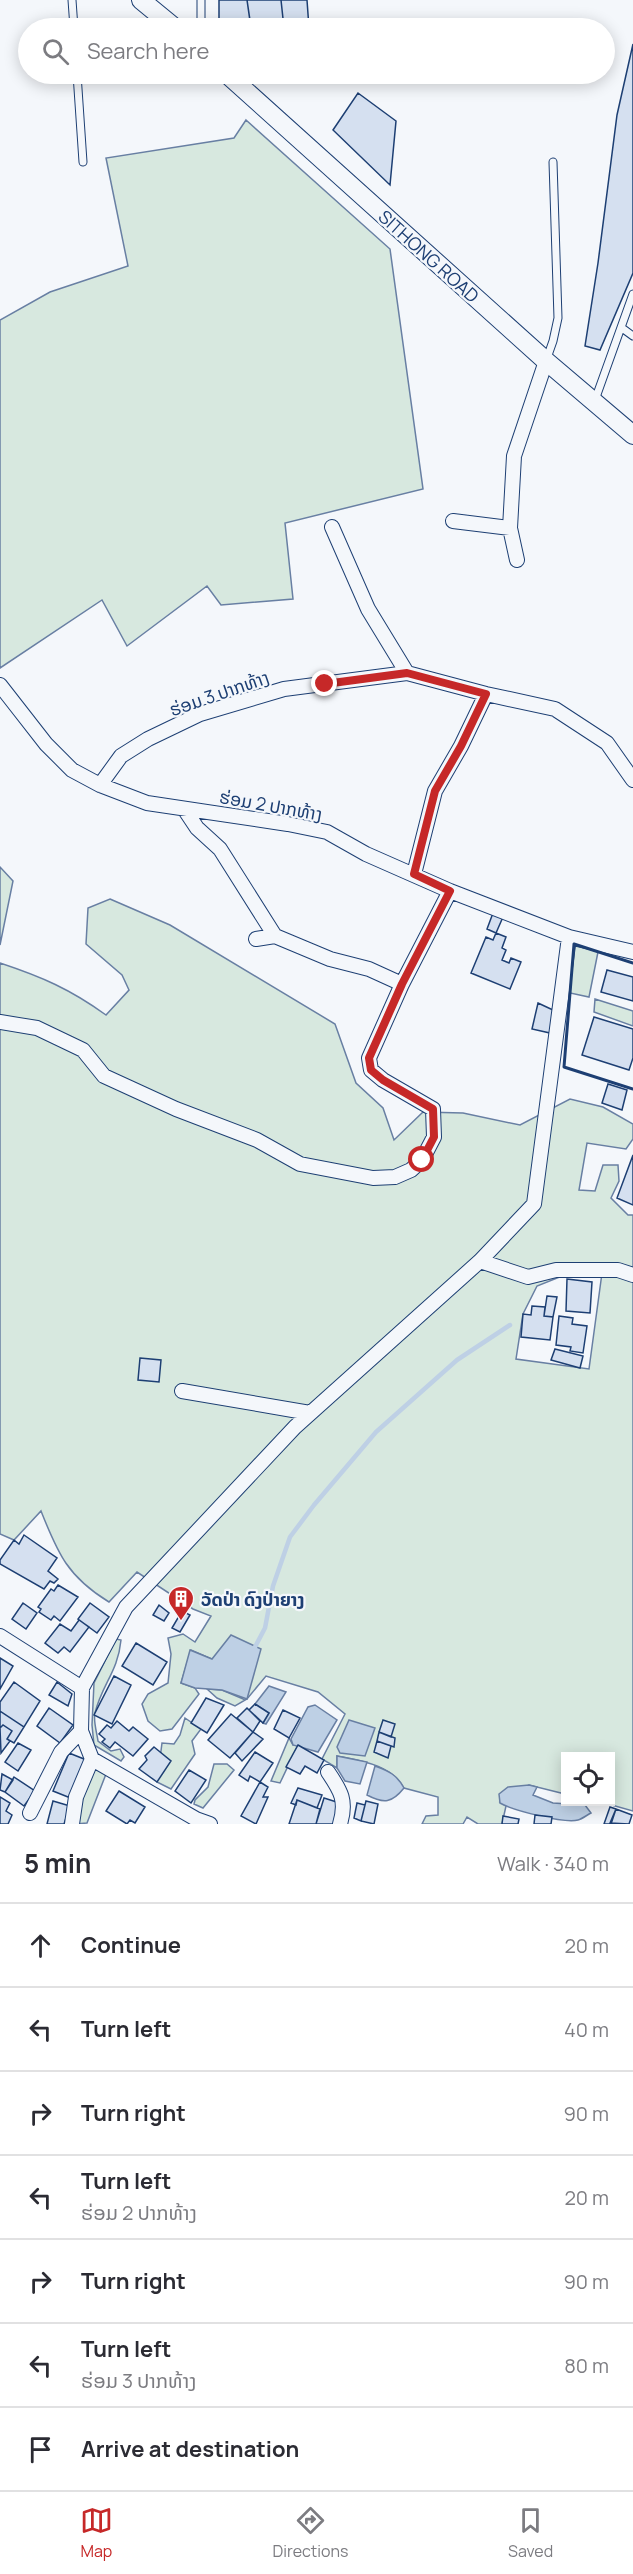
<!DOCTYPE html>
<meta charset="utf-8">
<style>
body{margin:0;font-family:Manrope,"Noto Sans Lao",sans-serif;background:#f7f7f7;color:#2b2b33}
.controls{position:absolute;right:18px;bottom:18px;display:grid;overflow:hidden;border-radius:0px;box-shadow:0 3px 15px #0003}
.controls button{width:54px;height:54px;display:grid;place-items:center;padding:0;border:0;border-bottom:2px solid #e1e1e2;background:#fff;color:#2b2b33;font:30px sans-serif}
.stop{position:absolute;width:18px;height:18px;margin:-14px;border:4px solid #c62828;border-radius:50%;background:#fff}
.stop.end{background:#c62828;border-color:#fff;box-shadow:0 2px 6px #0008}
.list{margin:0;padding:0;list-style:none}
h2{display:flex;justify-content:space-between;align-items:center;height:78px;margin:0;padding:0 24px;font-size:26px}
h2 small{font-size:20px;font-weight:400;color:#7c7c81}
.list li{display:grid;grid-template-columns:39px 1fr auto;gap:18px;align-items:center;box-sizing:border-box;height:84px;padding:0 24px;border-top:2px solid #e1e1e2}
.list b{display:block;font-size:22px;white-space:nowrap}
.list p{margin:0;font-size:20px;white-space:nowrap;color:#7c7c81}
.list em{font-size:20px;font-style:normal;color:#7c7c81}
.icon{flex:none;width:33px;height:33px;fill:none;stroke:currentColor;stroke-width:2;stroke-linecap:round;stroke-linejoin:round}
.map{position:relative;flex:none;width:633px;height:1824px;overflow:hidden}
.search{position:absolute;background:#fff;box-shadow:0 3px 15px #0003;left:18px;right:18px;top:18px;height:66px;display:flex;align-items:center;gap:15px;box-sizing:border-box;padding:0 21px;border-radius:33px;color:#7c7c81;font-size:22px}
.sheet{height:666px;background:#fff}
nav{display:flex;justify-content:space-around;align-items:center;box-sizing:border-box;height:84px;border-top:2px solid #e1e1e2;background:#fff;font-size:16px;color:#7c7c81}
nav a{display:grid;justify-items:center;gap:3px}
nav .on{color:#c62828}
.map>svg:first-child{display:block}
</style>
<div class="map">
<svg width="633" height="1824" viewBox="0 0 633 1824">
<rect width="100%" height="100%" fill="#f4f7fb"/>
<path fill="#d7e8df" stroke="#687fa3" stroke-width="1.5" fill-rule="evenodd" d="M246,120L390,249L423,489L285,523L293,599L221,605L207,586L127,646L102,600L0,668V320L50,292L128,266L106,158L234,138Z
M0,867L13,881L0,945Z
M110,899L170,925L335,1024L356,1083L383,1108L394,1140L423,1112L463,1113L520,1125L570,1099L603,1107L633,1124V1139L626,1149L587,1143L579,1190L595,1191L603,1165H618L619,1181L611,1198L628,1215H633V1811L601,1802H610V1756H566L565,1794L529,1785L500,1802L506,1806L502,1824H478L467,1817L463,1824H422L426,1816L438,1815V1797L404,1788C391,1765 362,1761 337,1756V1768L322,1759L345,1714L318,1692L266,1676L247,1699L235,1706L217,1698L207,1689L222,1690L243,1699L212,1659L191,1650L181,1683L195,1688L199,1694L172,1729L160,1731L148,1721L142,1704L148,1694L168,1683L171,1654L168,1638L183,1634L195,1642L211,1616L193,1609L137,1572L109,1602C68,1577 58,1554 41,1511L14,1540L0,1534V963C42,977 70,989 106,1015L129,990L122,975L86,944L88,908ZM602,1273L589,1369L516,1359L523,1314L537,1286L567,1274Z
M574,944L598,952L589,997L570,993Z
M595,999L633,1011V1026L594,1012Z
M116,1639L121,1640C118,1672 102,1684 95,1713C93,1721 97,1733 98,1741L111,1751L120,1749L124,1757L121,1761L94,1745L92,1725L94,1683Z
M185,1718L201,1729L192,1741L195,1754L171,1789L157,1782L162,1743L174,1744L180,1735Z
M289,1738L293,1745H298L280,1783L271,1781Z
M214,1764H227L234,1770L203,1808L194,1804L195,1800L208,1787Z
M97,1767L106,1774L87,1823L75,1824L90,1775Z"/>
<path fill="#bed0e5" stroke="#687fa3" stroke-width="1.5" d="M231,1635L261,1649L247,1699L222,1690L195,1688L181,1683L190,1650L212,1659Z
M269,1686L286,1692L266,1724L263,1723L269,1713L255,1704Z
M315,1705L337,1720L318,1752L293,1745L291,1739L308,1707Z
M349,1720L375,1728L365,1756L340,1753L337,1747Z
M337,1756L367,1762L360,1784L345,1781L337,1768Z
M375,1766C389,1771 397,1775 404,1788C392,1803 384,1804 367,1795Z
M529,1785L537,1787L533,1795L553,1803L585,1805L591,1813C587,1815 582,1819 578,1820C565,1824 512,1810 500,1803L499,1794L508,1787Z"/>
<g fill="none" stroke-linecap="round" stroke-linejoin="round">
<path stroke="#bed0e5" stroke-width="4.5" d="M255,1647L265,1628L273,1586L290,1537L314,1505L376,1432L457,1360L510,1325"/>
</g>
<path fill="#d5e0f0" stroke="#1d3f73" stroke-width="1.5" d="M219,0H247L251,27L237,28L219,20Z
M247,0H281L284,28H251Z
M281,0H307L309,28H284Z
M219,20L237,28H251H217Z
M633,44V273L600,350L585,346L598,263L617,115Z
M358,93L396,121L390,185L333,130Z
M493,913L503,917L496,933L487,929Z
M496,933L506,937L502,948L506,950L502,960L509,963L511,958L521,962L510,989L471,973L486,937L493,940Z
M607,970L633,977V1001L601,992Z
M538,1003L553,1010L550,1033L532,1029Z
M594,1017L633,1029V1058L629,1070L582,1055Z
M608,1084L627,1090L622,1110L602,1103Z
M633,1155V1205L617,1198Z
M567,1279L592,1282L590,1313L566,1311Z
M547,1296L557,1297L553,1317L544,1316Z
M532,1306L545,1307L544,1316L553,1317L550,1340L521,1337L523,1314L531,1315Z
M559,1316L573,1318L572,1324L587,1326L583,1353L570,1351L571,1347L556,1345Z
M555,1349L583,1356L580,1368L551,1360Z
M140,1358L161,1360L159,1382L138,1380Z
M24,1535L57,1558L48,1571L58,1579L54,1583L50,1581L44,1589L0,1564V1560L14,1540L19,1544Z
M58,1585L78,1597L60,1621L54,1616L51,1620L39,1612L41,1609L38,1607L51,1589L54,1591Z
M23,1603L37,1613L26,1629L12,1619Z
M90,1603L109,1617L97,1633L78,1619Z
M159,1605L169,1613L164,1621L153,1615Z
M182,1611L190,1615L180,1632L172,1628Z
M79,1620L89,1627L70,1652L64,1647L58,1653L45,1643L60,1624L71,1631Z
M136,1643L167,1662L153,1685L122,1666Z
M0,1658L13,1666L0,1689Z
M114,1676L131,1685L112,1724L94,1715Z
M14,1682L40,1701L24,1727L0,1711V1702Z
M57,1682L72,1694L68,1706L49,1695Z
M206,1698L224,1705L207,1733L191,1723Z
M255,1704L269,1713L263,1723L249,1710Z
M49,1708L73,1725L60,1743L37,1726Z
M247,1708L260,1721L253,1732L237,1718Z
M283,1710L300,1718L289,1738L274,1729Z
M0,1711L24,1727L14,1743L7,1739L12,1731L3,1725L0,1728Z
M231,1714L253,1732L230,1758L208,1740Z
M383,1720L395,1724L391,1737L379,1732Z
M117,1721L129,1731L133,1727L148,1739L133,1756L115,1742L110,1748L102,1742L105,1739L99,1734L107,1725L111,1728Z
M3,1725L12,1731L7,1739L10,1741L1,1753L0,1728Z
M253,1732L263,1739L242,1761L235,1753Z
M379,1732L395,1738L394,1747L377,1741Z
M377,1741L391,1746L388,1758L374,1752Z
M18,1743L31,1750L18,1771L5,1762Z
M298,1745L324,1760L317,1773L305,1766L300,1774L286,1767Z
M154,1747L171,1761L157,1782L139,1769L147,1760L145,1756Z
M255,1752L273,1763L260,1782L250,1776L248,1781L239,1775Z
M69,1753L89,1761L73,1799L53,1791Z
M189,1770L206,1780L191,1803L175,1791Z
M2,1774L13,1780L5,1792L0,1790Z
M14,1777L35,1791L24,1806L5,1792Z
M260,1782L268,1787L263,1797H268L256,1824L241,1816Z
M298,1788L322,1795L317,1808L297,1800L296,1805L291,1803Z
M119,1791L145,1807L135,1823L130,1820L127,1824L106,1811Z
M0,1797L10,1803L6,1811L12,1815L8,1824H0Z
M324,1798L343,1804L336,1824H316Z
M297,1800L320,1809L316,1824H289Z
M53,1801L70,1806L64,1824H47Z
M366,1801L378,1804L374,1824L361,1821Z
M357,1803L365,1805L361,1821L354,1818Z
M610,1807L616,1809L611,1824H604Z
M616,1809L632,1815L629,1824L610,1823Z
M535,1815L552,1817L551,1824H534Z
M503,1816L519,1819L518,1824H502Z"/>
<g fill="none" stroke-linecap="round" stroke-linejoin="round">
<defs>
<path id="service" d="M72,0L74,28
M201,28V0
M77,74L83,162
M622,328L633,336
M547,358L553,341L558,318L553,162
M595,400L633,294"/>
<path id="minor" d="M453,521L510,528
M332,527L368,609L407,673L486,694L555,709L607,743L633,780
M517,560L510,528L514,456L546,361
M0,685L46,744L72,770L100,785L147,803L288,824L327,832L366,854L450,891L569,937L633,952
M100,785L121,756L148,739L200,714L284,689L407,673
M185,810L197,828L220,849L275,936L330,959L369,969L402,984
M414,874L435,791L461,746L486,694
M256,939L275,936
M0,1022L37,1028L83,1050L104,1076L176,1109L257,1140L300,1164L373,1178L395,1177L411,1170L422,1160L434,1137L433,1109L383,1080L371,1070L369,1058L402,984L450,891
M480,1261L528,1277L556,1270H618L633,1275
M182,1391L310,1413
M0,1636L82,1688
M328,1772C341,1791 347,1801 340,1824
M30,1813L61,1752L81,1731
M72,1824L76,1797L92,1759
M210,1824L196,1819L92,1759L81,1731L82,1688L126,1607L295,1427L480,1261L534,1204L569,937"/>
<path id="secondary" d="M141,0L175,28
M227,74L546,361L633,435"/>
</defs>
<use href="#service" stroke="#1d3f73" stroke-width="9"/>
<use href="#minor" stroke="#1d3f73" stroke-width="16"/>
<use href="#secondary" stroke="#1d3f73" stroke-width="20"/>
<use href="#service" stroke="#f4f7fb" stroke-width="7"/>
<use href="#minor" stroke="#f4f7fb" stroke-width="14"/>
<use href="#secondary" stroke="#f4f7fb" stroke-width="18"/>
<path stroke="#1d3f73" stroke-width="3" d="M633,963L574,944L564,1067L633,1089"/>
</g>
<g fill="none" stroke-linecap="round" stroke-linejoin="round">
<path stroke="#c62828" stroke-width="8" d="M325,684L407,673L486,694L461,746L435,791L414,874L450,891L402,984L369,1058L371,1070L383,1080L433,1109L434,1137L422,1160"/>
</g>
<defs>
<symbol id="building-pin" viewBox="-11 -11 22 30"><path d="M0 17L-7.5 6A9.5 9.5 0 1 1 7.5 6Z" fill="#c62828" stroke="#f4f7fb"/><path d="M-4-6H4V6H1V3H-1V6H-4ZM-2.5-4.3h1.7v1.8h-1.7ZM.8-4.3h1.7v1.8H.8ZM-2.5-1h1.7V.8h-1.7ZM.8-1h1.7V.8H.8Z" fill="#fff"/></symbol>
</defs>
<g fill-rule="evenodd">
<use href="#building-pin" x="166" y="1584" width="30" height="40"/>
</g>
<g text-anchor="middle" dominant-baseline="central" stroke-width="4.5" stroke-linejoin="round" paint-order="stroke">
<g font-size="18" fill="#1d3f73" stroke="#f4f7fb">
<text transform="translate(429 256) rotate(42)">SITHONG ROAD</text>
<text transform="translate(219 693) rotate(-19)">ຮ່ອມ 3 ປາກທ້າງ</text>
<text transform="translate(271 805) rotate(10)">ຮ່ອມ 2 ປາກທ້າງ</text>
</g>
<g font-size="18" font-weight="bold" fill="#1d3f73" stroke="#f4f7fb" text-anchor="start">
<text x="201" y="1599">ວັດປ່າ ດົງປ່າຍາງ</text>
</g>
</g>
</svg>
<div class="controls">
<button><svg class="icon" aria-label="locate" viewBox="0 0 24 24"><circle cx="12" cy="12" r="6"/><path d="M12 2v4M12 18v4M2 12h4M18 12h4"/></svg></button>
</div>
<div class="stop" style="left:422px;top:1160px"></div>
<div class="stop end" style="left:325px;top:684px"></div>
<div class="search"><svg class="icon" aria-label="search" viewBox="0 0 24 24"><circle cx="10" cy="10" r="6"/><path d="M15 15l6 6"/></svg>Search here</div>
</div>
<section class="sheet">
<h2>5 min<small>Walk · 340 m</small></h2>
<ul class="list">
<li><svg class="icon" aria-label="ahead" viewBox="0 0 24 24"><path d="M12 20V5M6 11l6-6 6 6"/></svg><div><b>Continue</b></div><em>20 m</em></li>
<li><svg class="icon" aria-label="left" viewBox="0 0 24 24"><path d="M17 20v-9H6M10 6l-5 5 5 5"/></svg><div><b>Turn left</b></div><em>40 m</em></li>
<li><svg class="icon" aria-label="right" viewBox="0 0 24 24"><path d="M7 20v-9h11M14 6l5 5-5 5"/></svg><div><b>Turn right</b></div><em>90 m</em></li>
<li><svg class="icon" aria-label="left" viewBox="0 0 24 24"><path d="M17 20v-9H6M10 6l-5 5 5 5"/></svg><div><b>Turn left</b><p>ຮ່ອມ 2 ປາກທ້າງ</p></div><em>20 m</em></li>
<li><svg class="icon" aria-label="right" viewBox="0 0 24 24"><path d="M7 20v-9h11M14 6l5 5-5 5"/></svg><div><b>Turn right</b></div><em>90 m</em></li>
<li><svg class="icon" aria-label="left" viewBox="0 0 24 24"><path d="M17 20v-9H6M10 6l-5 5 5 5"/></svg><div><b>Turn left</b><p>ຮ່ອມ 3 ປາກທ້າງ</p></div><em>80 m</em></li>
<li><svg class="icon" aria-label="arrive" viewBox="0 0 24 24"><path d="M6 21V4h12l-3 4 3 4H6"/></svg><div><b>Arrive at destination</b></div></li>
</ul>
</section>
<nav>
<a class="on"><svg class="icon" aria-label="map" viewBox="0 0 24 24"><path d="M3 6l6-2 6 2 6-2v14l-6 2-6-2-6 2zM9 4v14M15 6v14"/></svg>Map</a>
<a><svg class="icon" aria-label="directions" viewBox="0 0 24 24"><path d="M12 3l9 9-9 9-9-9zM9 14v-3h6M13 9l2 2-2 2"/></svg>Directions</a>
<a><svg class="icon" aria-label="saved" viewBox="0 0 24 24"><path d="M7 4h10v16l-5-4-5 4z"/></svg>Saved</a>
</nav>
